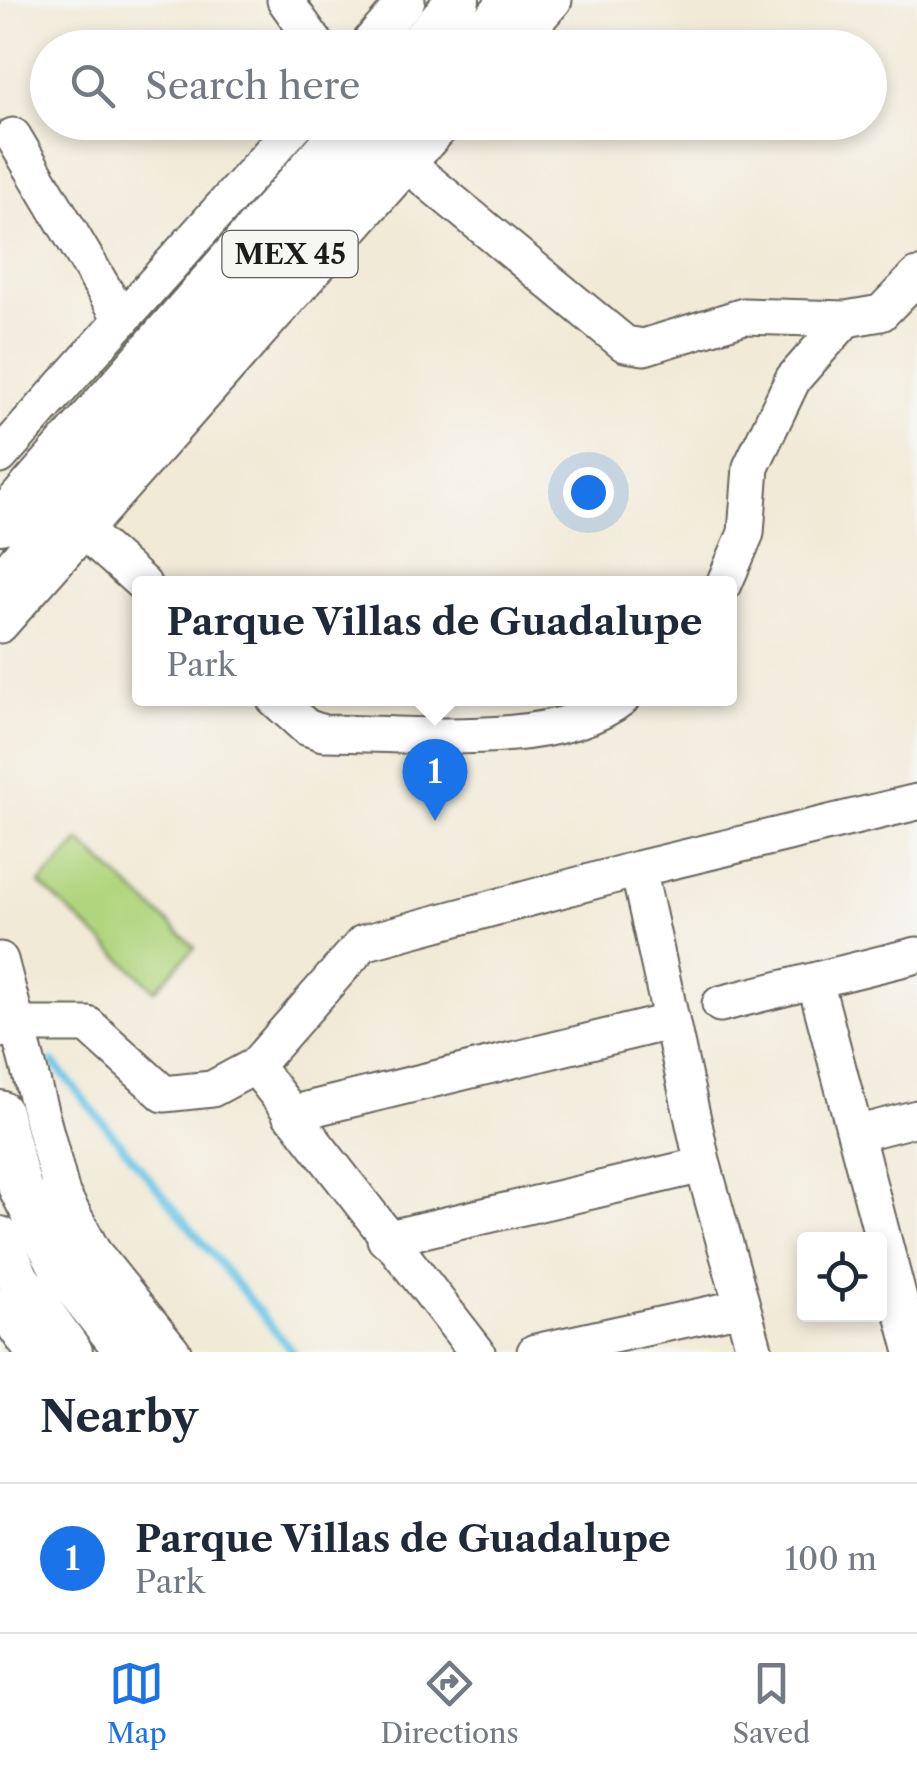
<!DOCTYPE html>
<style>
body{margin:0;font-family:"Libre Caslon Text",serif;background:#f2f2f3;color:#1f2937}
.controls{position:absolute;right:30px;bottom:30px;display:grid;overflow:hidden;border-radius:10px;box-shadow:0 5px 15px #0003}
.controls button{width:90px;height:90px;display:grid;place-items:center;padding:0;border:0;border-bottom:2px solid #e0e1e3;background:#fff;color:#1f2937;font:50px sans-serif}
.you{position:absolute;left:588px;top:492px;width:35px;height:35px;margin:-25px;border:8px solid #fff;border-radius:50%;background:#1a73e8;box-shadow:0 0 0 15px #1a73e833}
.badge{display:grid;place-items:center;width:65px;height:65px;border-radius:50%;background:#1a73e8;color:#fff;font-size:32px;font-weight:700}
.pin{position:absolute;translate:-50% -82px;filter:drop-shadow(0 2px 5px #0008)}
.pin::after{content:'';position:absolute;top:52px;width:35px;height:30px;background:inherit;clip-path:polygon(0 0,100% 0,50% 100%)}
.popup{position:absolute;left:132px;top:576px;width:605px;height:130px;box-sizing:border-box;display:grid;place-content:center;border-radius:10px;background:#fff;filter:drop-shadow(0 2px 8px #0005);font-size:32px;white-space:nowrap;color:#747a83}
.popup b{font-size:38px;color:#1f2937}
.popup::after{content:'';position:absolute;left:50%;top:100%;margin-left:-20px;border:20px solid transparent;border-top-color:#fff}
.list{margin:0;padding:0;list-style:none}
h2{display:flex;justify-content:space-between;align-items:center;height:130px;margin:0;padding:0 40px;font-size:42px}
h2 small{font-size:32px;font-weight:400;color:#747a83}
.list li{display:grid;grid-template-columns:65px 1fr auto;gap:30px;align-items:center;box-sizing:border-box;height:150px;padding:0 40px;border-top:2px solid #e0e1e3}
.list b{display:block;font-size:38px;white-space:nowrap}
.list p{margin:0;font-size:32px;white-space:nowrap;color:#747a83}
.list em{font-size:32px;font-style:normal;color:#747a83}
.icon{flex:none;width:55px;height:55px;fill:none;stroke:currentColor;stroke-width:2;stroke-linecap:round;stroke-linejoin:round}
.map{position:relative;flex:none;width:917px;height:1352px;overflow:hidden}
.search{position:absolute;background:#fff;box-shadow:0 5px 15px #0003;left:30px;right:30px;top:30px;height:110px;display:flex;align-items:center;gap:25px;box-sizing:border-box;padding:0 35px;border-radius:55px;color:#747a83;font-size:38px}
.sheet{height:280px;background:#fff}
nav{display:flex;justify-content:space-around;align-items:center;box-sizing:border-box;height:140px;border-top:2px solid #e0e1e3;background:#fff;font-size:28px;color:#747a83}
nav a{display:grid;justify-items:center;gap:5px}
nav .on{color:#1a73e8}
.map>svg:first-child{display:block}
</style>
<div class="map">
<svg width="917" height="1352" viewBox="0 0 917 1352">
<rect width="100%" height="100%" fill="#f6f6f2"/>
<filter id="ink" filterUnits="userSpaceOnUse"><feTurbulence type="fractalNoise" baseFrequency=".01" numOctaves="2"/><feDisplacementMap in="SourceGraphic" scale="20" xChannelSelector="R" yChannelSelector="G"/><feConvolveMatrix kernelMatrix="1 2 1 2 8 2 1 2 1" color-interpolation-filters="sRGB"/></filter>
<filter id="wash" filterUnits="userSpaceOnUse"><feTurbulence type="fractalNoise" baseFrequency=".0048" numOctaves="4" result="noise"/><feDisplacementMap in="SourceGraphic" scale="40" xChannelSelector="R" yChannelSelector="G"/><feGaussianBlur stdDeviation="2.25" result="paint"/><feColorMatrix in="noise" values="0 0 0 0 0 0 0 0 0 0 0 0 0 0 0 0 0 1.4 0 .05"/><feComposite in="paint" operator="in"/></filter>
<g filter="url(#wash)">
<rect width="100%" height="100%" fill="#f1ead7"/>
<path fill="#b1d57f" stroke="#66784e" stroke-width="2.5" d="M80,841L195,947L155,990L40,884Z"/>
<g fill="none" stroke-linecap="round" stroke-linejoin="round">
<path stroke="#68c5e6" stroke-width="8" d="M53,1062L293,1352"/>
</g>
</g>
<g filter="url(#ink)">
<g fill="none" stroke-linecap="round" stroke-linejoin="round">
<defs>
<path id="minor" d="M285,0L319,48
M365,48L407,0
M512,48L554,0
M13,136L122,320
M408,165L625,344L644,347L744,316L846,319
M0,456L298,122
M84,531L143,584
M724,584L746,533L751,467L793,379L846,319L881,313L917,276
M0,625L445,122
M274,698L306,727L323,733C408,733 554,751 622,698
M638,869L703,1165L755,1352
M0,960L62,1194L93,1252L173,1352
M815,981L913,1352
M720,1004L917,955
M0,1030L17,1025H88L164,1094L212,1089L255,1066L363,943L638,869L917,802
M255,1066L477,1352
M290,1114L669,1022
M856,1134L917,1118
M385,1239L703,1165
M0,1305L33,1352
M535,1352L742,1307"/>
<path id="major" d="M416,48L458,0
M471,48L512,0
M0,523L351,122
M0,584L405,122
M0,1112L20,1188L62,1270L127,1352
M0,1238L18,1279L71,1352"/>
</defs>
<use href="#minor" stroke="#67645d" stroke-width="39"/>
<use href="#major" stroke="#67645d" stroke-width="46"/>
<use href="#minor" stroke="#fff" stroke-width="35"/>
<use href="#major" stroke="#fff" stroke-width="42"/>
</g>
</g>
<g text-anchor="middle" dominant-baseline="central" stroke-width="10" stroke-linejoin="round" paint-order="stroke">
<rect fill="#f6f6f2" stroke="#5d5d5c" stroke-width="2.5" x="222.5" y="231" width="135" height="46" rx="8"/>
<g font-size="28" font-weight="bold" fill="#1c1c1c">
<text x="290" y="254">MEX 45</text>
</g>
</g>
</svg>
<div class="controls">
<button><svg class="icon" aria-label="locate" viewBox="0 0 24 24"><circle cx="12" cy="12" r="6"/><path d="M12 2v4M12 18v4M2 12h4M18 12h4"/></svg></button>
</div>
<div class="you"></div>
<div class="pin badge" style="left:435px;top:821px">1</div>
<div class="popup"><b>Parque Villas de Guadalupe</b>Park</div>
<div class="search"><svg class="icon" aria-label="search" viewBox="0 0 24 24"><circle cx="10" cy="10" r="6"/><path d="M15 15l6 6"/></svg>Search here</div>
</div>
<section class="sheet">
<h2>Nearby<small></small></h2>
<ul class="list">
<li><span class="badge">1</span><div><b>Parque Villas de Guadalupe</b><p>Park</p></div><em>100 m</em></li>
</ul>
</section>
<nav>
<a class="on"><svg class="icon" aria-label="map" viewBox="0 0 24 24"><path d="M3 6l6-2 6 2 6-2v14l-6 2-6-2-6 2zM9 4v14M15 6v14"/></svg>Map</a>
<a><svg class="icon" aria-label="directions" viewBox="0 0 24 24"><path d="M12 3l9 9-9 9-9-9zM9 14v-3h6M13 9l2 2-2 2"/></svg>Directions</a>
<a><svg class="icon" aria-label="saved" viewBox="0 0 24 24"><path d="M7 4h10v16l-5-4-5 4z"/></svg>Saved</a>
</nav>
